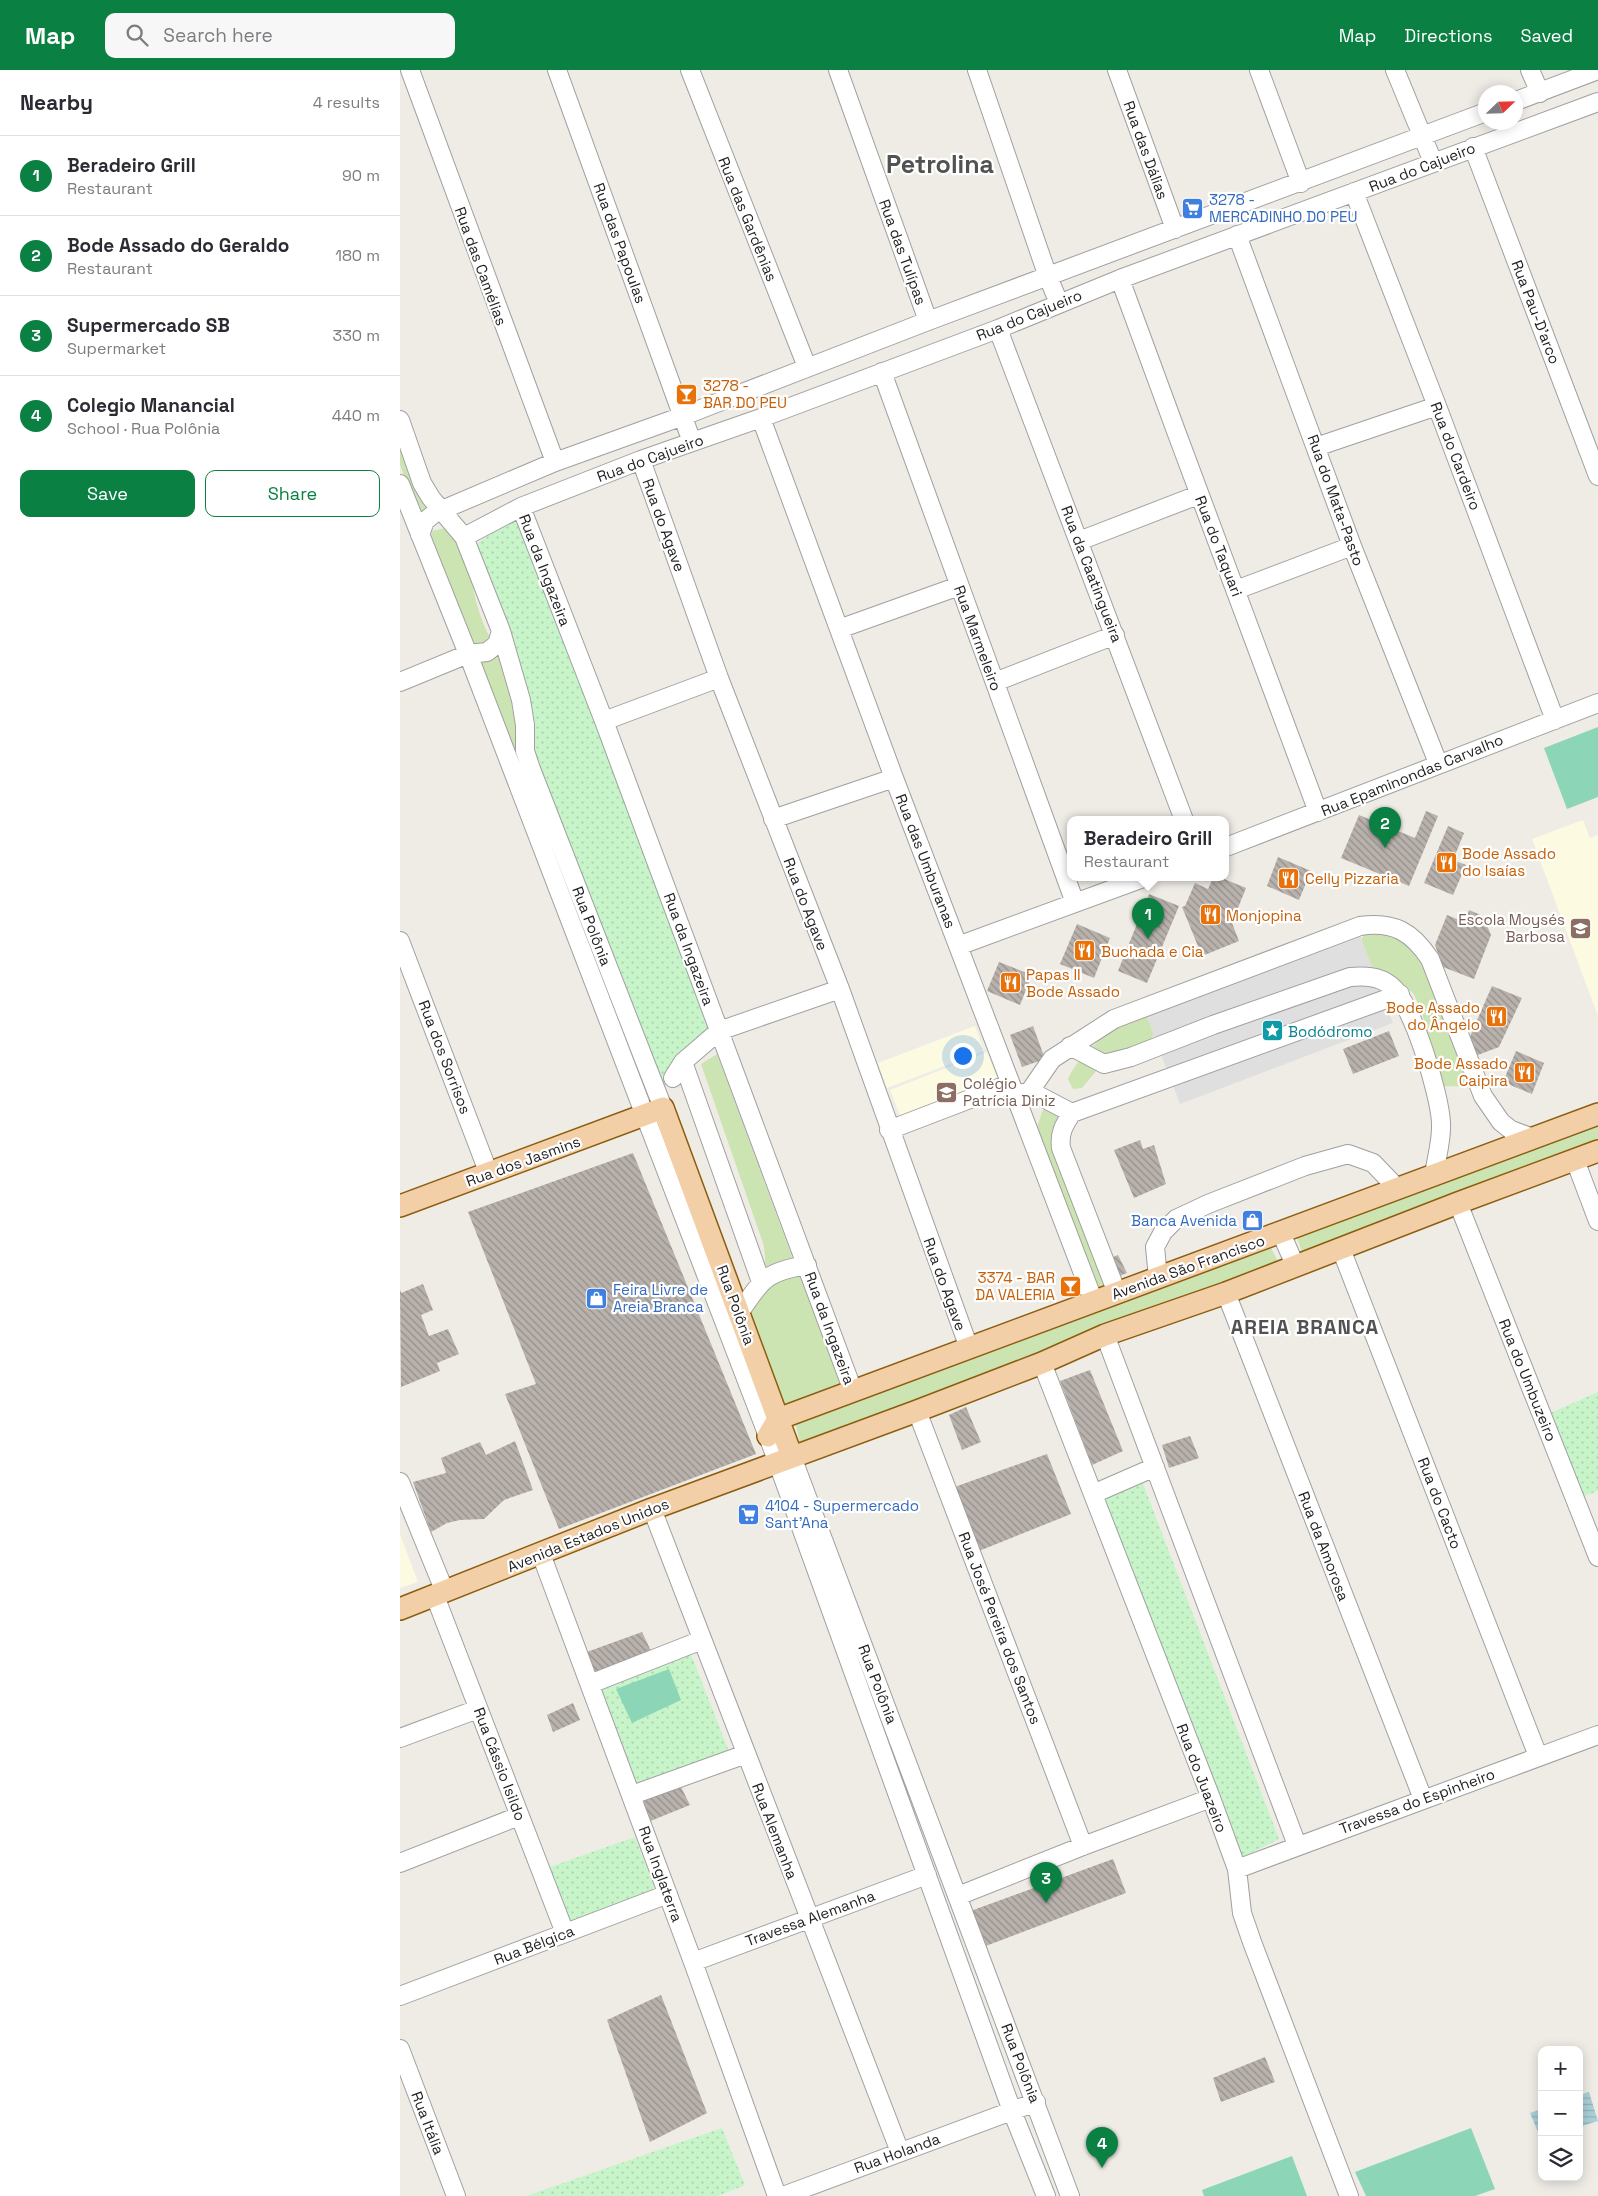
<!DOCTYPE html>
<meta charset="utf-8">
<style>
body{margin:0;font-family:"Space Grotesk",sans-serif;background:#f7f7f7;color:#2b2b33}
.controls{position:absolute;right:15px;bottom:15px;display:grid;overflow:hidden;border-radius:10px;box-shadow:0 2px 12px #0003}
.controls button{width:45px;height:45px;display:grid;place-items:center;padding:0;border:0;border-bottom:1px solid #e1e1e2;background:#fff;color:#2b2b33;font:25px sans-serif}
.compass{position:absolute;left:1078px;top:15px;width:45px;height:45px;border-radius:50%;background:#fff;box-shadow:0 2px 12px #0003;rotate:67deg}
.you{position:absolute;left:562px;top:985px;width:18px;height:18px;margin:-12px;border:4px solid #fff;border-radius:50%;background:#1a73e8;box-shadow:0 0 0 8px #1a73e833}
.badge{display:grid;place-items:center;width:32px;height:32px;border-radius:50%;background:#0b8043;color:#fff;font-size:16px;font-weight:700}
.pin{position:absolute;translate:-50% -41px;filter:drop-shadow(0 1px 2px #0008)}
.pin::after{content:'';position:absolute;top:26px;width:18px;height:15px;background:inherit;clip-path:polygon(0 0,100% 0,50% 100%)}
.popup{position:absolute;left:667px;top:746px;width:162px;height:65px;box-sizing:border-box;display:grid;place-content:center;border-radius:10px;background:#fff;filter:drop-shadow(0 1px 4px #0005);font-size:16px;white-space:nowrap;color:#7c7c81}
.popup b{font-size:19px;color:#2b2b33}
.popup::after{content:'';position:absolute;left:50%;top:100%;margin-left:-10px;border:10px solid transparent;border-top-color:#fff}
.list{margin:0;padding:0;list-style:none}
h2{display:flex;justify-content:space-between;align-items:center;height:65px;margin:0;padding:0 20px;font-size:21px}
h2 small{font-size:16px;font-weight:400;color:#7c7c81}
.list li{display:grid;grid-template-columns:32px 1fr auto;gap:15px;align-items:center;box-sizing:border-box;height:80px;padding:0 20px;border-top:1px solid #e1e1e2}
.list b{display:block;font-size:19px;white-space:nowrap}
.list p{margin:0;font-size:16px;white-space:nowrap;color:#7c7c81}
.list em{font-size:16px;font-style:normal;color:#7c7c81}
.actions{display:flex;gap:10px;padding:15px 20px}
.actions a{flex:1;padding:11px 0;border:1px solid #0b8043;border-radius:10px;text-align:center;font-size:18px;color:#0b8043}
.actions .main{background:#0b8043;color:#fff}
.icon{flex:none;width:28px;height:28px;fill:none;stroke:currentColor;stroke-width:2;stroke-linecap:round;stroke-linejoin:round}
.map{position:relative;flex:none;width:1198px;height:2126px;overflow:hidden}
header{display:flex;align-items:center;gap:30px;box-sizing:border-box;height:70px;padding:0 25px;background:#0b8043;color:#fff}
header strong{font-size:24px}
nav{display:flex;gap:28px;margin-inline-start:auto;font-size:18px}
.search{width:350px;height:45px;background:#f7f7f7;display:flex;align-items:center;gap:12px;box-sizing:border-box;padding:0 18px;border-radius:10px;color:#7c7c81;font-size:19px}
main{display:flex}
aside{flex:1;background:#fff}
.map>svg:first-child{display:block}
</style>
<header>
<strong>Map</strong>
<div class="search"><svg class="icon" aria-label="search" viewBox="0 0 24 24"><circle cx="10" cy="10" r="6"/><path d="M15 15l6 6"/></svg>Search here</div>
<nav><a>Map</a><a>Directions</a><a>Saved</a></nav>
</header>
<main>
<aside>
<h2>Nearby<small>4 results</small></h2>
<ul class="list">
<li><span class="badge">1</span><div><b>Beradeiro Grill</b><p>Restaurant</p></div><em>90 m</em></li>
<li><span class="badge">2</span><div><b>Bode Assado do Geraldo</b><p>Restaurant</p></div><em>180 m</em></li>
<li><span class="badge">3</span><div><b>Supermercado SB</b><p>Supermarket</p></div><em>330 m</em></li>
<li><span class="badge">4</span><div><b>Colegio Manancial</b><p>School · Rua Polônia</p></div><em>440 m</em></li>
</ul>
<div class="actions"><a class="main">Save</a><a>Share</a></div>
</aside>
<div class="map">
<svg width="1198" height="2126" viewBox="0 0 1198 2126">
<defs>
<pattern id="park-dots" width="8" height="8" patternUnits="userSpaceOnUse" patternTransform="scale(1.25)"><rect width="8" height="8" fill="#c8f4ca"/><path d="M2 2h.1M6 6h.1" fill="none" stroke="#abd1ad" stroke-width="1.8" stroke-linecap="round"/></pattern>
<pattern id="water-rules" width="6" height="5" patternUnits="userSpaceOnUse" patternTransform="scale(1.25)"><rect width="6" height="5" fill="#abd0d8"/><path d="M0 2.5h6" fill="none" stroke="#93b2b9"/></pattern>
<pattern id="building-back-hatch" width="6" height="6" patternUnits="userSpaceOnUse" patternTransform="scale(1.25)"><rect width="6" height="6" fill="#b8b1ac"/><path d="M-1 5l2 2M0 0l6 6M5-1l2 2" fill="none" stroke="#958f8b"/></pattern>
</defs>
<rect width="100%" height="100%" fill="#efece6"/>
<path fill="#fcfbe2" d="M1183,750L1190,768L1198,765V946L1132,769Z
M575,956L584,981L487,1018L478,993Z
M587,982L603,1024L506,1061L490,1020Z
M0,1464L18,1512L0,1518Z"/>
<path fill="#cce4b1" d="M0,366L24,436L31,440L21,451L0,395Z
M50,457C69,480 70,510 78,538C81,549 86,560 91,570L75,576L65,550L28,473L32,461Z
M104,585L250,1026L244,1030L79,592Z
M966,861C980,861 993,863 1005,872C1028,889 1060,986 1073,1017L1043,1016C1038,1000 1021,929 1011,921C997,908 979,899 961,892L762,955L751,969L707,988L682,1018L673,1019L668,1009C677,988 700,970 717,954L957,878Z
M317,984L393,1189L366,1202L364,1176L301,994Z
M652,1026L671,1032L653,1072L662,1105L710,1217L700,1220L637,1057L642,1042Z
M1198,1054V1074L903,1185L897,1167Z
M871,1178L880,1195L400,1374L396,1355Z
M396,1203L405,1211L442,1316L380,1338L345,1243L362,1219Z"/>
<path fill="url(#park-dots)" d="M118,444L312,958L262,1019L127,680L74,476Z
M1198,1322V1421L1182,1427L1148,1344Z
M742,1411L879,1769L835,1791L698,1428Z
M289,1579L330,1684L234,1722L195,1615Z
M235,1767L255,1820L163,1853L144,1799Z
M322,2058L345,2115L318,2126H126Z"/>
<path fill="#8cd6b7" d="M1198,657V727L1167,739L1144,678Z
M269,1599L281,1630L232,1653L216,1619Z
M1071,2058L1095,2119L1075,2126H966L955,2102Z
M892,2086L907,2126H804L802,2120Z"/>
<path fill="#dfdfdf" d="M957,857L993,953L780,1034L743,937Z"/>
<path fill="url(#water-rules)" d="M1189,2022L1198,2051L1179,2057V2025Z
M1142,2039V2069H1141L1130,2043Z"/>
<path fill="url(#building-back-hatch)" d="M1026,741L1038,746L1009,816L941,788L959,745L1015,768Z
M1048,756L1064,763L1053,790L1066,795L1053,825L1024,813Z
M878,787L911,801L899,830L867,816Z
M813,808H822L846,818L832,853L839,871L802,886L782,837L785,836L795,813L808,819Z
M749,824L779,836L747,913L718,901Z
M1069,840L1083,846L1091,865L1074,909L1043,897L1035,875L1047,845L1064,852Z
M677,854L710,868L694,908L660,894Z
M599,892L632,905L620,935L587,921Z
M1092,916L1122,928L1099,977L1075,986L1069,975L1071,964Z
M633,956L645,989L622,997L610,965Z
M989,961L999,986L953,1004L943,979Z
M1116,981L1144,993L1132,1024L1103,1012Z
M740,1070L743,1079L754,1075L766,1114L734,1128L714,1080Z
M233,1083L356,1384L159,1459L105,1324L136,1314L68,1142Z
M718,1185L727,1203L714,1208L706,1190Z
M23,1214L33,1240L21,1245L29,1266L48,1259L59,1284L37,1293L40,1301L1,1317L0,1219L1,1223Z
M690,1300L723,1381L692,1395L660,1311Z
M566,1337L581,1372L562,1380L549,1345Z
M790,1366L799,1388L769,1398L762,1375Z
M115,1371L133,1420L104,1430L84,1449L60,1450L47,1453L31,1462L13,1412L46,1403L41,1388L80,1372L86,1385Z
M647,1384L671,1444L574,1483L549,1419Z
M242,1562L252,1583L192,1603L184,1583Z
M173,1633L180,1650L153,1662L147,1645Z
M280,1715L290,1735L243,1754L234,1731Z
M713,1789L726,1823L578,1879L565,1843Z
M261,1925L307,2043L250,2072L207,1950Z
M865,1987L875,2012L821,2032L813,2008Z"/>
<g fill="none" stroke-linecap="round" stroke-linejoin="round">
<defs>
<path id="minor" d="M10,0L155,392
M157,0L292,372
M290,0L407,297
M438,0L528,251
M577,0L648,207L659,233
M717,0L775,159
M859,0L901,113
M995,0L1033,92
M1130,0L1140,23
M1116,31L1198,0
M1073,77L1198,406
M954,122L1037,336L1155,650
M837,165L952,476L1038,693
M720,209C785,387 852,564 918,742
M598,259L784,750
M482,302L675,833
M361,348L494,708L694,1232
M0,350L22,413L31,428L64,467L101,561L121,630L125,655V681L131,699L263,1038
M916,377L1037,336
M241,390L319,608L440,919L569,1278
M0,414L68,584L368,1366L612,2041L646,2126
M121,437L204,651L453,1321
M20,465L25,451L35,443L155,392L283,346L528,251L1086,42
M64,467L121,437L241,390L361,348L598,259L720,209L1198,32
M679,471L798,425
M836,520L952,476
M439,559L559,516
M0,612L68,584L87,582L97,574L101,561
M595,612L715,565
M204,651L319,608
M373,749L494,708
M826,777L1198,633
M0,871L89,1104
M558,876L743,808
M670,976L704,994L731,987L813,955L950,907C965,906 978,906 990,915C1012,931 1040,1025 1041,1053C1042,1071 1036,1088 1034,1106
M283,992L361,1212
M273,1008L283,992L319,961L440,919
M630,1021L672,1043
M614,1026L630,1021L652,989L714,949L960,856C994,851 1012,862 1030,889L1083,1026L1101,1052L1111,1060L1133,1068
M489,1060L609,1014
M1175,1090L1198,1151
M1058,1133L1198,1487
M881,1163L895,1195
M941,1179L1138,1686
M758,1208L755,1177L763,1162L776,1149L808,1134L905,1096L948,1084L973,1093L997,1118
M717,1223L661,1078C659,1063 664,1055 672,1043L1000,924
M826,1223L1023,1729
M339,1243C363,1209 365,1202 407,1195
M705,1265L897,1775
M642,1293L811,1728L837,1799L842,1843L852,1872L949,2126
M517,1341L683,1776
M392,1387L670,2126
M0,1412L45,1522
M693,1424L755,1397
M252,1439L500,2082
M141,1484L293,1892L377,2126
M35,1526L165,1863
M190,1614L302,1570
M0,1668L78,1639
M232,1725L346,1684
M0,1793L119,1746
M837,1799L1198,1665
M558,1826L683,1776L811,1728
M293,1892L527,1805
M0,1926L268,1824
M0,1979L56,2126
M383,2126L636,2032"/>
<path id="major" d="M0,1136L263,1038L392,1387
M368,1366L378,1349L1198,1044
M0,1539L252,1439L517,1341L642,1293L705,1265L826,1223L1058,1133L1198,1081"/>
</defs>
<use href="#minor" stroke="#a0a0a0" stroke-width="20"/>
<use href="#major" stroke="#8c5d0e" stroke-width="24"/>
<use href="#minor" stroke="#fff" stroke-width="18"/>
<use href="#major" stroke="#f3cfa7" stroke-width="21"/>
</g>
<defs>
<symbol id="supermarket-square" viewBox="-11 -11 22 22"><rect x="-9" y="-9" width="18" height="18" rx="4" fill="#3f7fe0" stroke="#fff"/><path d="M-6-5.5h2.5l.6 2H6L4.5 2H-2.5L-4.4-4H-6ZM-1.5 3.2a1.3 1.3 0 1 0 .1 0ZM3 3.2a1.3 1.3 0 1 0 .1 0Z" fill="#fff"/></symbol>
<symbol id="bar-square" viewBox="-11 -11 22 22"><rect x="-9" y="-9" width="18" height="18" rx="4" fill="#e8710a" stroke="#fff"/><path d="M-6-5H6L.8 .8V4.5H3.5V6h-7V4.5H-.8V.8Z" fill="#fff"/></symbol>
<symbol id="restaurant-square" viewBox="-11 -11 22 22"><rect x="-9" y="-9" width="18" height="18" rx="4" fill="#e8710a" stroke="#fff"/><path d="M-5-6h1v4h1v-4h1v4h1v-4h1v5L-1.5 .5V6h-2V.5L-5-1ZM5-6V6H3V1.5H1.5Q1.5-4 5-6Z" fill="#fff"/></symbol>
<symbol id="school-square" viewBox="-11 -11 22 22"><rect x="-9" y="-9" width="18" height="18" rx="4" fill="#8d6e63" stroke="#fff"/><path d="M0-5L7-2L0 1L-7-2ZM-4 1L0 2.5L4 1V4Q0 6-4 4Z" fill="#fff"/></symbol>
<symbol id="sight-square" viewBox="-11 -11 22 22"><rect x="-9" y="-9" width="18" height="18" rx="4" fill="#0f9aa8" stroke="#fff"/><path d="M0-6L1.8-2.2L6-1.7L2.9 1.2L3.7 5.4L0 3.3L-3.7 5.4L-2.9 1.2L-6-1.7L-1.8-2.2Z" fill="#fff"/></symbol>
<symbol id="shop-square" viewBox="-11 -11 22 22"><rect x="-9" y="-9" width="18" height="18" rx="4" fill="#3f7fe0" stroke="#fff"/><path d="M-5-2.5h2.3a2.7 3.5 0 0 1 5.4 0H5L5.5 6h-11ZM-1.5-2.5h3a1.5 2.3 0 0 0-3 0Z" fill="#fff"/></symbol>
</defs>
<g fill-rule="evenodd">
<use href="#supermarket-square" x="780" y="126" width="25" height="25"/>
<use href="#bar-square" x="274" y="312" width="25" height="25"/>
<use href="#restaurant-square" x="1034" y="780" width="25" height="25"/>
<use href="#restaurant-square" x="876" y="796" width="25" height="25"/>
<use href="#restaurant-square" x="798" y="832" width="25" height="25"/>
<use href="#school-square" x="1168" y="846" width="25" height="25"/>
<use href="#restaurant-square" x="672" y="868" width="25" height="25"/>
<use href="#restaurant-square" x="598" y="900" width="25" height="25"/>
<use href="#restaurant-square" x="1084" y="934" width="25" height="25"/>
<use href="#sight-square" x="860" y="948" width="25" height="25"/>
<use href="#restaurant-square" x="1112" y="990" width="25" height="25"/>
<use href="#school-square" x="534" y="1010" width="25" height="25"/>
<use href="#shop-square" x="840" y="1138" width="25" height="25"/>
<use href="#bar-square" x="658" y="1204" width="25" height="25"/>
<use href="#shop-square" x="184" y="1216" width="25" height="25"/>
<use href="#supermarket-square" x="336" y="1432" width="25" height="25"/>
</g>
<g text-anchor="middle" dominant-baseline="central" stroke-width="4.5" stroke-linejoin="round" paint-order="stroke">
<g font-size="15" fill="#1f1f1f" stroke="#fff">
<text transform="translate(746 80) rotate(70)">Rua das Dálias</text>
<text transform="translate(1022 97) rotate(-21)">Rua do Cajueiro</text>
<text transform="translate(348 149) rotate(68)">Rua das Gardênias</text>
<text transform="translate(220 173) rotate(70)">Rua das Papoulas</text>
<text transform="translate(503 182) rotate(70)">Rua das Tulípas</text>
<text transform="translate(81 196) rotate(70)">Rua das Camélias</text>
<text transform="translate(1136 242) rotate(69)">Rua Pau-D'arco</text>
<text transform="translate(629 245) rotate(-22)">Rua do Cajueiro</text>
<text transform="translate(1056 386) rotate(69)">Rua do Cardeiro</text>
<text transform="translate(250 388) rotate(-20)">Rua do Cajueiro</text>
<text transform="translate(936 430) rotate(70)">Rua do Mata-Pasto</text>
<text transform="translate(264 455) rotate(70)">Rua do Agave</text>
<text transform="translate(819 476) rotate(69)">Rua do Taquari</text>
<text transform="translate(145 500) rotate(69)">Rua da Ingazeira</text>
<text transform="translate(692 504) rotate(69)">Rua da Caatingueira</text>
<text transform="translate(578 568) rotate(70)">Rua Marmeleiro</text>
<text transform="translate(1012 705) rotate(-22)">Rua Epaminondas Carvalho</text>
<text transform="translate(526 791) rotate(69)">Rua das Umburanas</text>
<text transform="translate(406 834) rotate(69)">Rua do Agave</text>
<text transform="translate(192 856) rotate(69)">Rua Polônia</text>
<text transform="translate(289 879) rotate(70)">Rua da Ingazeira</text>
<text transform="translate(45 987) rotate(69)">Rua dos Sorrisos</text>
<text transform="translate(123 1091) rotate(-20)">Rua dos Jasmins</text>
<text transform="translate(788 1197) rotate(-20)">Avenida São Francisco</text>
<text transform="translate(545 1214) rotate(70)">Rua do Agave</text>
<text transform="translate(336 1235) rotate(70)">Rua Polônia</text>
<text transform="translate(430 1258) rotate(70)">Rua da Ingazeira</text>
<text transform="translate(1128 1310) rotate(68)">Rua do Umbuzeiro</text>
<text transform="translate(1040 1433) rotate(69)">Rua do Cacto</text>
<text transform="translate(188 1465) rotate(-22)">Avenida Estados Unidos</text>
<text transform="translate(924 1476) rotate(69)">Rua da Amorosa</text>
<text transform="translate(600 1558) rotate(69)">Rua José Pereira dos Santos</text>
<text transform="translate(478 1614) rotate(69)">Rua Polônia</text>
<text transform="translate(100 1694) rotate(69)">Rua Cássio Isildo</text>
<text transform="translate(802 1708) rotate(69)">Rua do Juazeiro</text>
<text transform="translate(1017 1731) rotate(-20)">Travessa do Espinheiro</text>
<text transform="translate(375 1761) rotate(69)">Rua Alemanha</text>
<text transform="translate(261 1804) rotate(70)">Rua Inglaterra</text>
<text transform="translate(410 1848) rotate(-20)">Travessa Alemanha</text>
<text transform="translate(134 1875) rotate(-21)">Rua Bélgica</text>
<text transform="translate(621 1993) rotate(69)">Rua Polônia</text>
<text transform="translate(28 2053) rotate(69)">Rua Itália</text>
<text transform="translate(497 2083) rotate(-20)">Rua Holanda</text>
</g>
<g font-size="15" fill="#366cbe" stroke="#fff" text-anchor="start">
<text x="809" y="129">3278 -<tspan x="809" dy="17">MERCADINHO DO PEU</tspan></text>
<text x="837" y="1150" text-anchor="end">Banca Avenida</text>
<text x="213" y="1219">Feira Livre de<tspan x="213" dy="17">Areia Branca</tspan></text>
<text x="365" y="1435">4104 - Supermercado<tspan x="365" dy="17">Sant'Ana</tspan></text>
</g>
<g font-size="15" fill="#c56008" stroke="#fff" text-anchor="start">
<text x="303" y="315">3278 -<tspan x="303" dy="17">BAR DO PEU</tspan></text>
<text x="1062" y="783">Bode Assado<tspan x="1062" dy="17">do Isaías</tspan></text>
<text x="905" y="808">Celly Pizzaria</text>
<text x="826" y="845">Monjopina</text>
<text x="701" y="881">Buchada e Cia</text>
<text x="626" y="904">Papas II<tspan x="626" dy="17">Bode Assado</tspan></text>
<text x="1080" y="937" text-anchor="end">Bode Assado<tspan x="1080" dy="17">do Ângelo</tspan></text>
<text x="1108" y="993" text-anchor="end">Bode Assado<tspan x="1108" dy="17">Caipira</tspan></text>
<text x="655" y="1207" text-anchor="end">3374 - BAR<tspan x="655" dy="17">DA VALERIA</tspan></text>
</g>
<g font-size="15" fill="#785e54" stroke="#fff" text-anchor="end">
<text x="1165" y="849">Escola Moysés<tspan x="1165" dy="17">Barbosa</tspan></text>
<text x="563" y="1013" text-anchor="start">Colégio<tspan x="563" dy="17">Patrícia Diniz</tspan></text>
</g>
<g font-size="15" fill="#0d838f" stroke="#fff" text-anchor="start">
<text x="888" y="961">Bodódromo</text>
</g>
<g font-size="20" font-weight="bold" letter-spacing="1" fill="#525252" stroke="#fff">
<text x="905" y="1257">AREIA BRANCA</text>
</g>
<g font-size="25" font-weight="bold" fill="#525252" stroke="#fff">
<text x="540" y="94">Petrolina</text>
</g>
</g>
</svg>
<div class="controls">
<button>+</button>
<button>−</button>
<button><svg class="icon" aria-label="layers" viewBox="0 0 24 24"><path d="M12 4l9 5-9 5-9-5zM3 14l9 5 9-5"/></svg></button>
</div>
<svg class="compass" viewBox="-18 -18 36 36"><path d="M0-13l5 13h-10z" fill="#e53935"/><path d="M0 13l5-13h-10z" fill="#7c7c81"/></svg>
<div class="you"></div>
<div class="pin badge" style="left:748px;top:869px">1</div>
<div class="popup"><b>Beradeiro Grill</b>Restaurant</div>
<div class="pin badge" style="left:985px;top:778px">2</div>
<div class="pin badge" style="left:646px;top:1833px">3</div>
<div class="pin badge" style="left:702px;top:2098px">4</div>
</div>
</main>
